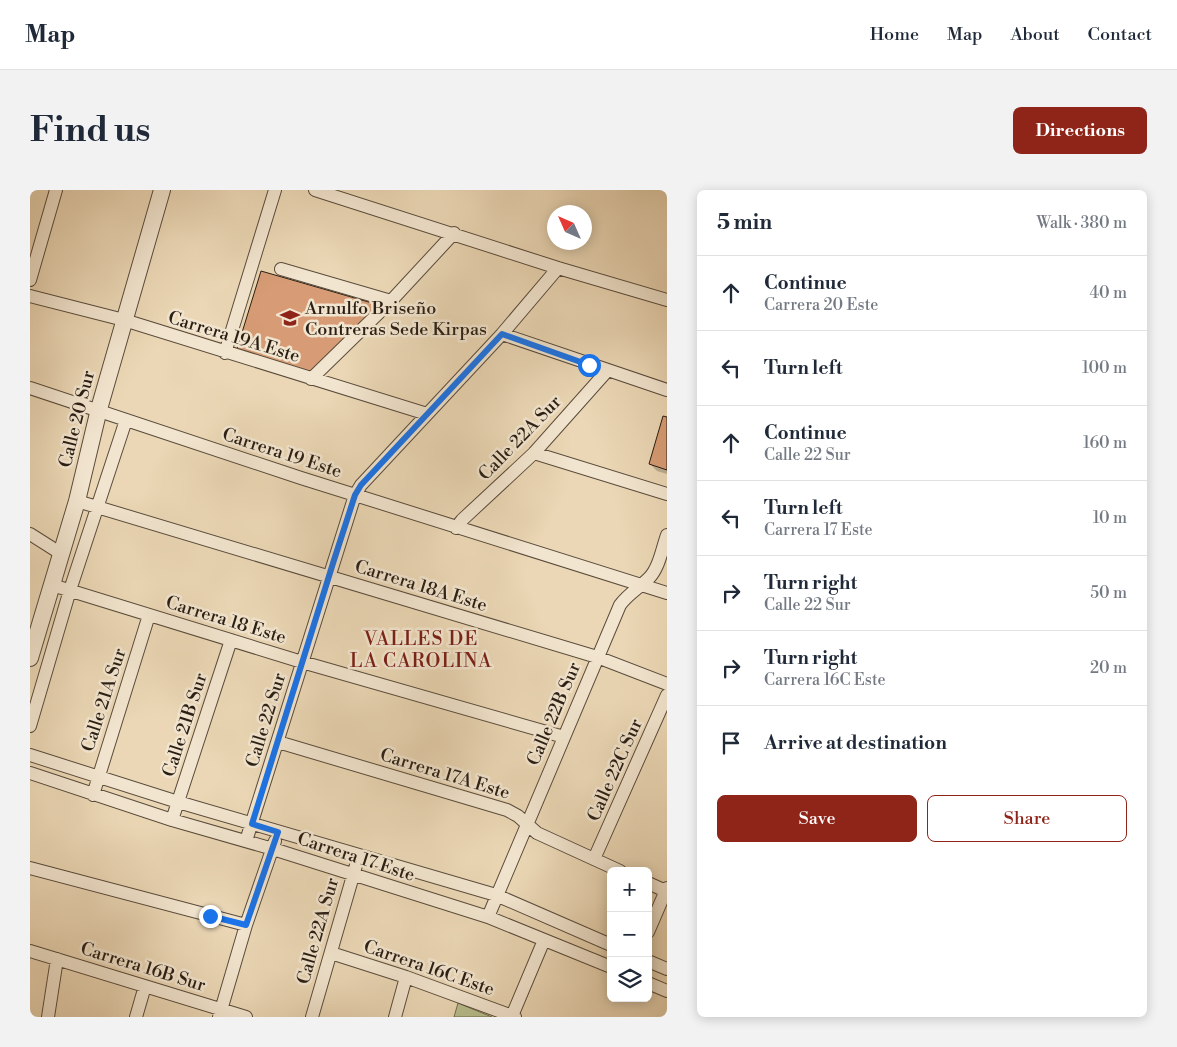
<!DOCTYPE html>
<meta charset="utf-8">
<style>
body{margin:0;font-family:"Libre Bodoni",serif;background:#f2f2f3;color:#1f2937}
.controls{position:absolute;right:15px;bottom:15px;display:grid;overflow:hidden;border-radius:8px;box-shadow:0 2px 12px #0003}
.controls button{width:45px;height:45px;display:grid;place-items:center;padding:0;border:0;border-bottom:1px solid #e0e1e3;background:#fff;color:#1f2937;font:25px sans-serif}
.compass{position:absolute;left:517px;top:15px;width:45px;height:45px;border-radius:50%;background:#fff;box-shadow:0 2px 12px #0003;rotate:315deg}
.stop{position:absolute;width:15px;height:15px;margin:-11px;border:4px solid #1a73e8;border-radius:50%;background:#fff}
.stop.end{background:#1a73e8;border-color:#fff;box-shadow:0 1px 5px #0008}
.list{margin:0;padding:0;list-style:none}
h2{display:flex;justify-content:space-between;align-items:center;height:65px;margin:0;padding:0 20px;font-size:21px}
h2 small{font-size:16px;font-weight:400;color:#747a83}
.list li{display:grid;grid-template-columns:32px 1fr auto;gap:15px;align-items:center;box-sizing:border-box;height:75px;padding:0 20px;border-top:1px solid #e0e1e3}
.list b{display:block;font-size:19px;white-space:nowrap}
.list p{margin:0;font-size:16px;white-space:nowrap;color:#747a83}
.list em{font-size:16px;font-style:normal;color:#747a83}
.actions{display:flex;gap:10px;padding:15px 20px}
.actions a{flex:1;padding:11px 0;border:1px solid #8f2418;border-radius:8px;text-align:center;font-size:18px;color:#8f2418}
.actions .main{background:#8f2418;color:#fff}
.icon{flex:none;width:28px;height:28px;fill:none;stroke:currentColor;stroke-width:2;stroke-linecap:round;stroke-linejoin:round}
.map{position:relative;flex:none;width:637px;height:827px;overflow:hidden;border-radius:8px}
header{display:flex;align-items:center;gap:30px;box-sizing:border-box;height:70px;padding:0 25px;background:#fff;border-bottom:1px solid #e0e1e3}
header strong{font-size:24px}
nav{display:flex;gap:28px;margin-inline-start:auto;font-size:18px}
.intro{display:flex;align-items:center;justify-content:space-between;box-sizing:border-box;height:120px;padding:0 30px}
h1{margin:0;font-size:35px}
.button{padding:12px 22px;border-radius:8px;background:#8f2418;color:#fff;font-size:18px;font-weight:700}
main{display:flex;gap:30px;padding:0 30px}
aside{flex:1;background:#fff;border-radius:8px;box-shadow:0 2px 12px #0003}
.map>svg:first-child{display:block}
</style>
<header>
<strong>Map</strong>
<nav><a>Home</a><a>Map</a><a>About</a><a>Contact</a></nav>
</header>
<div class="intro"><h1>Find us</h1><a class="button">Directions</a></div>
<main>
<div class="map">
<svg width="637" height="827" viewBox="0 0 637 827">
<rect width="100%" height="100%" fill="#ebd7b5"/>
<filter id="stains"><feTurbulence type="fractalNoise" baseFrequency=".004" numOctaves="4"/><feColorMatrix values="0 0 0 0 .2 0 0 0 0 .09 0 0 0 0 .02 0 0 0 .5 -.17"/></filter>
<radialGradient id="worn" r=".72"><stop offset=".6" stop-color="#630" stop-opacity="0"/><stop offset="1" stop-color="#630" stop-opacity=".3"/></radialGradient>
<path fill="#b8be8d" stroke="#706e50" d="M428,813L462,827H424Z"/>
<path fill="#0003" d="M637,228V284L627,281L620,274Z"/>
<path fill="#d79c75" stroke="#291e14" d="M231,81L349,115L280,183L206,162Z
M633,226L637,227V280L619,274Z"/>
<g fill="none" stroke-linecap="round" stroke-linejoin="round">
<defs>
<path id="minor" d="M285,0L528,78L637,110
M251,79L361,111
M0,90L26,0
M0,106L94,130L397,224
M472,144L637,200
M195,163L245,0
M281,189L361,111L424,43
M0,198L271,288L637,403
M504,263L637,304
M47,311L567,467L637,494
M426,338L432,330L504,263L577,181
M0,344L30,363
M22,395L272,472L534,547
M0,536L40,400L96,230
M248,552L477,620L488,626L507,643L590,681
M0,565L148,612L466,705L581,755
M0,583L142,630L243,659L458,727L581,777
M63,605L119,425
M142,630L201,450
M216,651L325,305L331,295L472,144L528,78
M564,669L637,505
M0,678L216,735
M618,693L636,701
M458,727L590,415C599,403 608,399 619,388C629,378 632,359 637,345
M618,742L637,698
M0,761L216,827
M301,763L376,787L485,827
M618,771L637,779
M618,793L637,801
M482,826L514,750
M18,827L27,769
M106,827L115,796
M189,827L216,735L245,651
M282,827L329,665
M365,827L376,787"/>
<path id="tertiary" d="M0,468L47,311L69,219L132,0"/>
</defs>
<use href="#minor" stroke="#5a4c3c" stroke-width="14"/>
<use href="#tertiary" stroke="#5a4c3c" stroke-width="18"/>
<use href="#minor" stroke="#f2e5cf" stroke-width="12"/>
<use href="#tertiary" stroke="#f2e5cf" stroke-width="16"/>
</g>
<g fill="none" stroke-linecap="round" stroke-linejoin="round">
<path stroke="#1a73e8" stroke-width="6" d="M180,726L216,735L248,642L222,634L304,370L325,305L331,295L472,144L559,175"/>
</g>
<defs>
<symbol id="university-bare" viewBox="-9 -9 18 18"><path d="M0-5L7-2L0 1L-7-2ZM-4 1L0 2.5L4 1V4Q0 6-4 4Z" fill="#8f2418" stroke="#f2e5cf" stroke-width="2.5" paint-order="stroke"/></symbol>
</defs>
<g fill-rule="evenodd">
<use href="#university-bare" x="246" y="114" width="28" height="28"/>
</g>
<g text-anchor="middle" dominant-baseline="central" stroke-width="5" stroke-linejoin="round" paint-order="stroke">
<g font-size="18" fill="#291e14" stroke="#f2e5cf" text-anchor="start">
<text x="275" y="118">Arnulfo Briseño<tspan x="275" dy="21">Contreras Sede Kirpas</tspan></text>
</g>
<g font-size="18" fill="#291e14" stroke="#f2e5cf">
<text transform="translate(204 147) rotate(17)">Carrera 19A Este</text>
<text transform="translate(47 229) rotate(-76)">Calle 20 Sur</text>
<text transform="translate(490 248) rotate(-46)">Calle 22A Sur</text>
<text transform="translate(252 263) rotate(18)">Carrera 19 Este</text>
<text transform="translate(391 396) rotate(17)">Carrera 18A Este</text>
<text transform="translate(196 430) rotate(17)">Carrera 18 Este</text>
<text transform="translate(74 510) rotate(-72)">Calle 21A Sur</text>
<text transform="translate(524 524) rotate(-67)">Calle 22B Sur</text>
<text transform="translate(236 530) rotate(-73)">Calle 22 Sur</text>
<text transform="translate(155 535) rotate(-72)">Calle 21B Sur</text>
<text transform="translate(585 580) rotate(-66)">Calle 22C Sur</text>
<text transform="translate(415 584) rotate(17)">Carrera 17A Este</text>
<text transform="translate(326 667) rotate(18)">Carrera 17 Este</text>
<text transform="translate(288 741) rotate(-74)">Calle 22A Sur</text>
<text transform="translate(113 777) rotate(17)">Carrera 16B Sur</text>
<text transform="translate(399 778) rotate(19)">Carrera 16C Este</text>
</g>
<g font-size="19" letter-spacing="1" fill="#7a1f14" stroke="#f2e5cf">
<text x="391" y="449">VALLES DE<tspan x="391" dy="22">LA CAROLINA</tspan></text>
</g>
</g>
<rect width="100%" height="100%" filter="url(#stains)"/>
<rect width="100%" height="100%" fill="url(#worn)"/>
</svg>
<div class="controls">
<button>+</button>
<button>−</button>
<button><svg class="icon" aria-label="layers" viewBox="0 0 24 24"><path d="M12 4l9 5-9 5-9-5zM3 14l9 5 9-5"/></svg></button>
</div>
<svg class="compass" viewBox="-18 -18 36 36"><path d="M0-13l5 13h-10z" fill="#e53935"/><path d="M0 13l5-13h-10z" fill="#747a83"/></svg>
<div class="stop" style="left:559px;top:175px"></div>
<div class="stop end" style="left:180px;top:726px"></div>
</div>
<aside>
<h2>5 min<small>Walk · 380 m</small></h2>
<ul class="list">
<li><svg class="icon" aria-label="ahead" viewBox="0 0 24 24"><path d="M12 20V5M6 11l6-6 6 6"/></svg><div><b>Continue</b><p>Carrera 20 Este</p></div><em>40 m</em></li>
<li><svg class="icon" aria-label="left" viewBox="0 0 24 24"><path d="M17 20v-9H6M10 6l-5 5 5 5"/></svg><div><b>Turn left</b></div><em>100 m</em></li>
<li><svg class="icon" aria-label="ahead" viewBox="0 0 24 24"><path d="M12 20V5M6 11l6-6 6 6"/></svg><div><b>Continue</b><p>Calle 22 Sur</p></div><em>160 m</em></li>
<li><svg class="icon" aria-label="left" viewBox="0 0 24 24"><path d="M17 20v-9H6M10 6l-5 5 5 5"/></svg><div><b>Turn left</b><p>Carrera 17 Este</p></div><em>10 m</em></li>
<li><svg class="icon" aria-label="right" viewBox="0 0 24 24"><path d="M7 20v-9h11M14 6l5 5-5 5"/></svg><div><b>Turn right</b><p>Calle 22 Sur</p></div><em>50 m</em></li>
<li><svg class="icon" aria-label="right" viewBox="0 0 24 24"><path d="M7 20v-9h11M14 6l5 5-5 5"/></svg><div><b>Turn right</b><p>Carrera 16C Este</p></div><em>20 m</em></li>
<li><svg class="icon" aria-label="arrive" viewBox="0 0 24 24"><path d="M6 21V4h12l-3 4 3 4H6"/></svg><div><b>Arrive at destination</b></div></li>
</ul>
<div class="actions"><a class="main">Save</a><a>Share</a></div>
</aside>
</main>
